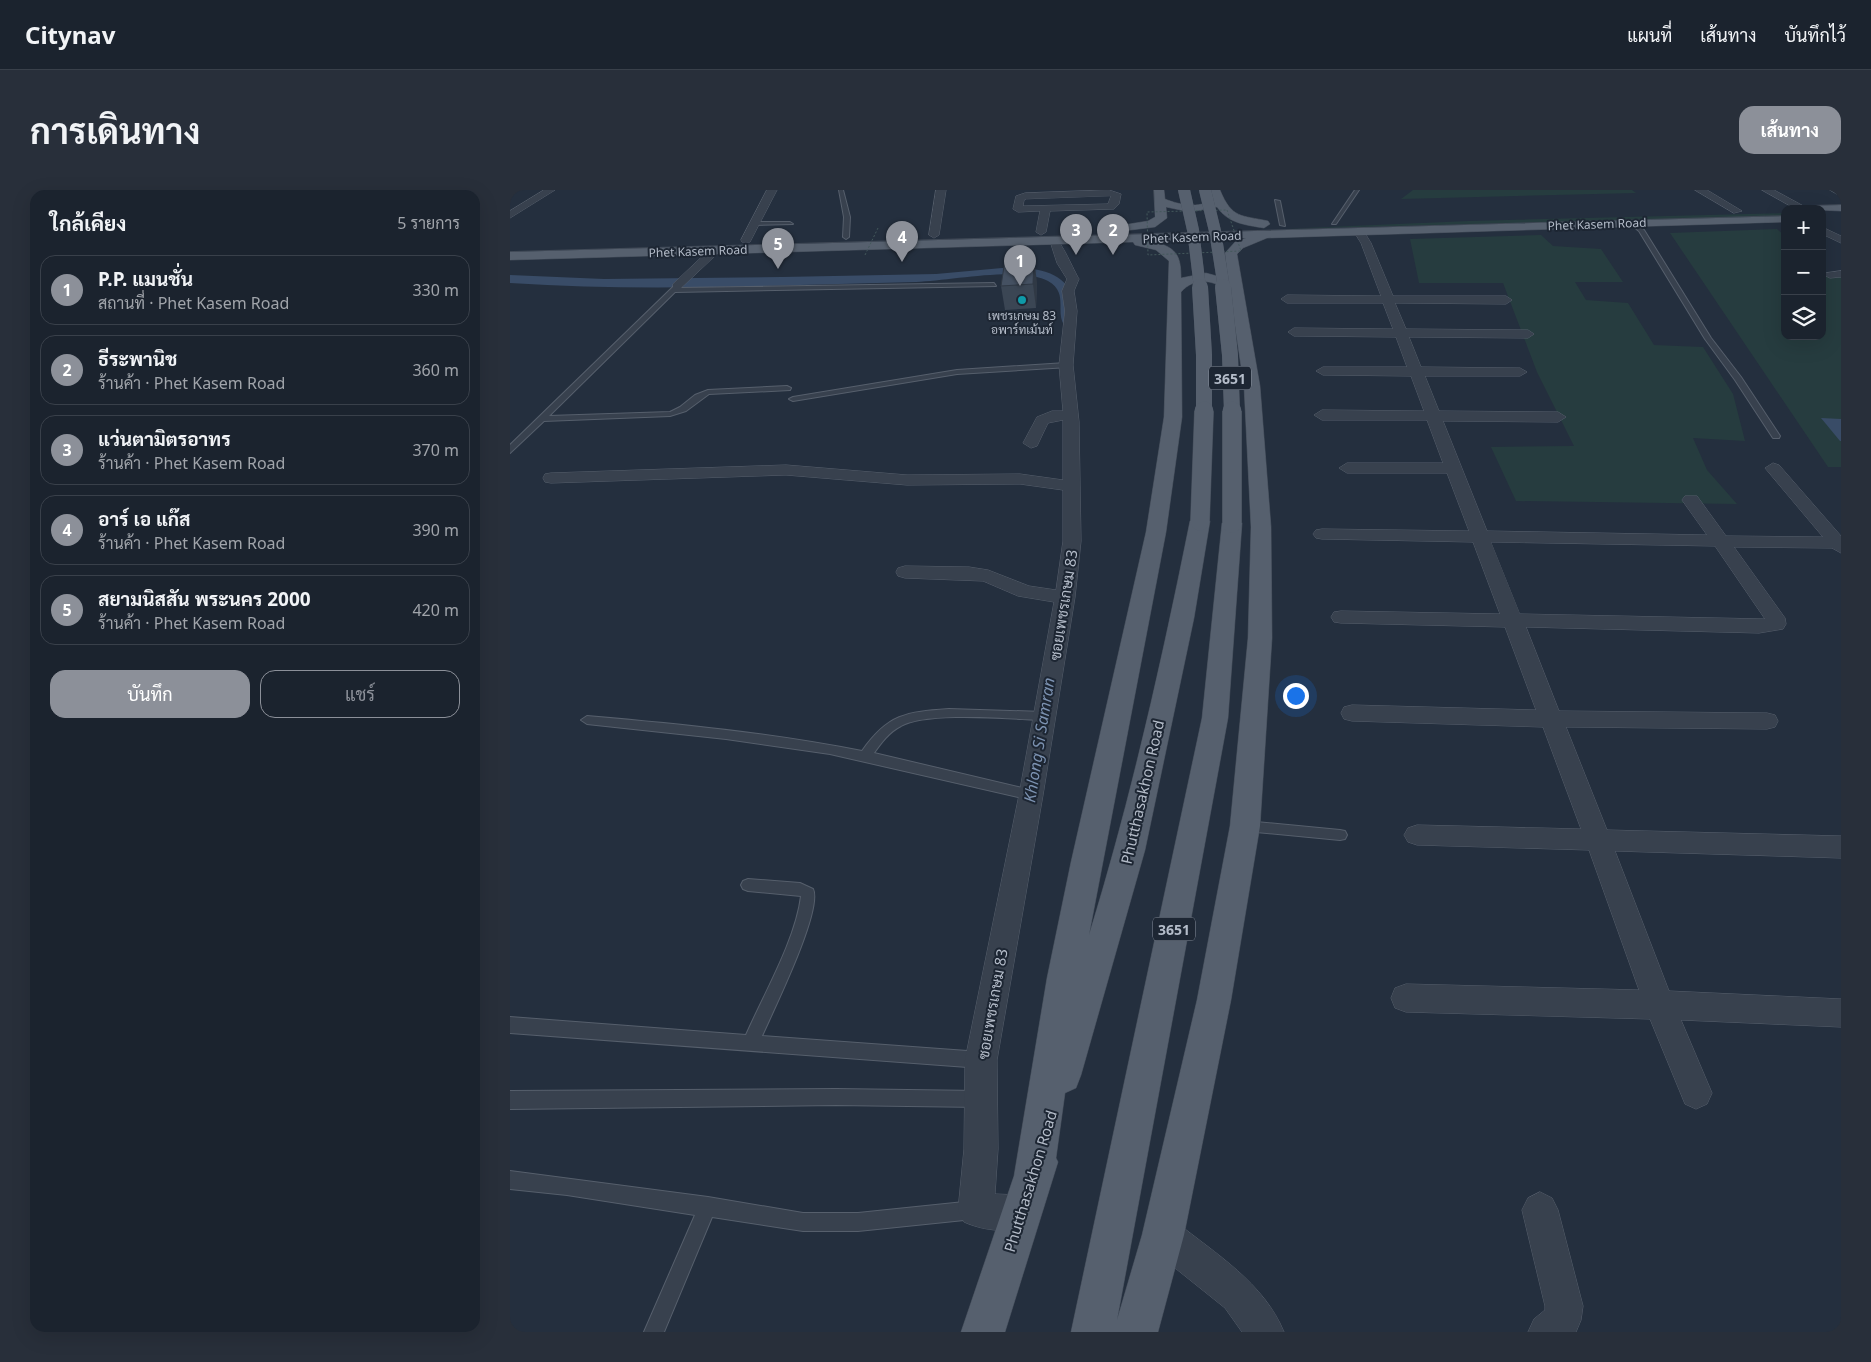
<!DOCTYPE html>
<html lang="th">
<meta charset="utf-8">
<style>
body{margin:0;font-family:"Noto Sans",Sarabun,sans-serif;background:#282f3a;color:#f1f3f6}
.controls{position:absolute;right:15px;top:15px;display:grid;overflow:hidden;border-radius:10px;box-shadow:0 5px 20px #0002}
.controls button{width:45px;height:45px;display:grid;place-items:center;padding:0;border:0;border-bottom:1px solid #39404a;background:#1b232e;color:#f1f3f6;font:25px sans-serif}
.you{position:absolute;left:785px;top:505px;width:18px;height:18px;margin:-12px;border:4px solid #fff;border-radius:50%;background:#1a73e8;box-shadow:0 0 0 8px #1a73e833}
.badge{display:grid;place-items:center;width:32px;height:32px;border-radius:50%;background:#8c9099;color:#fff;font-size:16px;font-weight:700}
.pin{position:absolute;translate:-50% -41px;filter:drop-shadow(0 1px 2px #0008)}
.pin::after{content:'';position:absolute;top:26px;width:18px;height:15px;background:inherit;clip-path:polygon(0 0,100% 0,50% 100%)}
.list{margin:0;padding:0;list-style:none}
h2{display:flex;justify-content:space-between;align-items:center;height:65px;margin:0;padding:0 20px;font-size:21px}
h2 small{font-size:16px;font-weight:400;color:#a0a4aa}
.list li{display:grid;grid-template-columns:32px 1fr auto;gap:15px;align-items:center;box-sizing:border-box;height:70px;margin:0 10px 10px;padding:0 10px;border:1px solid #39404a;border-radius:15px}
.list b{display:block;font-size:19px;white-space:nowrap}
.list p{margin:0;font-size:16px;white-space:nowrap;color:#a0a4aa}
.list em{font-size:16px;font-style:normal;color:#a0a4aa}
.actions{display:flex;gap:10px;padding:15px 20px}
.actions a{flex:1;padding:11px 0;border:1px solid #8c9099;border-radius:15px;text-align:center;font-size:18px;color:#8c9099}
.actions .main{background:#8c9099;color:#fff}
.icon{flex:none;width:28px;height:28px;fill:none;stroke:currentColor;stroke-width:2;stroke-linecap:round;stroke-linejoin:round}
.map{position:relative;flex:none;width:1331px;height:1142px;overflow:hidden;border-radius:15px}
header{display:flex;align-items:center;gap:30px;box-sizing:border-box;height:70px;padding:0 25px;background:#1b232e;border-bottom:1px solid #39404a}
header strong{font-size:24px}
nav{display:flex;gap:28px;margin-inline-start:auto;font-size:18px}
.intro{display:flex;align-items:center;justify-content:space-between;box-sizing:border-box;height:120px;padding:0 30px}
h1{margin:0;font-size:35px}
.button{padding:12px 22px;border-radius:15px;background:#8c9099;color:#fff;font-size:18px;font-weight:700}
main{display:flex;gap:30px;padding:0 30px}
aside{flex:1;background:#1b232e;border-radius:15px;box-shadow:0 5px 20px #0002}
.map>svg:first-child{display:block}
</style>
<header>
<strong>Citynav</strong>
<nav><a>แผนที่</a><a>เส้นทาง</a><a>บันทึกไว้</a></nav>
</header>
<div class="intro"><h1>การเดินทาง</h1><a class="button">เส้นทาง</a></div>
<main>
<aside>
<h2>ใกล้เคียง<small>5 รายการ</small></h2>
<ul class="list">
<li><span class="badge">1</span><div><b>P.P. แมนชั่น</b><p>สถานที่ · Phet Kasem Road</p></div><em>330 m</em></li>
<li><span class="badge">2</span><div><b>ธีระพานิช</b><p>ร้านค้า · Phet Kasem Road</p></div><em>360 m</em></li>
<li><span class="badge">3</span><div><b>แว่นตามิตรอาทร</b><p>ร้านค้า · Phet Kasem Road</p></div><em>370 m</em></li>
<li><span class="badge">4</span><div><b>อาร์ เอ แก๊ส</b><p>ร้านค้า · Phet Kasem Road</p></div><em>390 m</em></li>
<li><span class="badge">5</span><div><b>สยามนิสสัน พระนคร 2000</b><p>ร้านค้า · Phet Kasem Road</p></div><em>420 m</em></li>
</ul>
<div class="actions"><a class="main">บันทึก</a><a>แชร์</a></div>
</aside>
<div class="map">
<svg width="1331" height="1142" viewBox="0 0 1331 1142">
<rect width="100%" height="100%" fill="#242f3e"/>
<path fill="#263c3f" d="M903,0H1122L1126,3L891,9Z
M1275,23V26L771,39L959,31Z
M1267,39L1275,46V146H1312V82L1314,84L1331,83V277H1318L1160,43Z
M1031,45L1043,56L1091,59L1113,92H1065L1076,110L1118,113L1144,155L1193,157L1223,204L1235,251L1183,248L1197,280L1227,314L1006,311L981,257L1064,256L1027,182L993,93H909L900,49Z"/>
<path fill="#394c67" d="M1311,228L1331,229V251H1330Z"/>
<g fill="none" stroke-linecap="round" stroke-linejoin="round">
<path fill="#394c67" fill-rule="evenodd" d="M492,78C522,77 560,79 565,116C566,122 567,129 564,135H554C545,121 559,103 538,91C509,76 440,91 406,92C271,95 135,102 0,93V85L94,89L272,87L426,84Z"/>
<defs>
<path id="lane" d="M329,0H333L340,27L339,47L336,49L333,47L334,27Z
M845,0H849L826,34H822Z
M765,10L770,11L775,36L770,35Z
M244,32H280L283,34L242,35Z
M1120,32H1124L1134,40L1201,148L1231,187L1270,246L1269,248H1263L1225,190L1195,149L1129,41L1120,34Z
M484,93L486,96L165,102L39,226L160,222L170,217L185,205L198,200L277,196L281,198L280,200L199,204L176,221L160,226L34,231L0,263V255L165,95H169L168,98Z
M556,173L560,175L559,177L447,184L283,211L279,209L283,207L447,180Z
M439,519L534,522L540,526L534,530C501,529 418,521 391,536C379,542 371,553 364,563L521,600L526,601L527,605L526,609L521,610L320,564L216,549L77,534L71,530L77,526C169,534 261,543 352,561C378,524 396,522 439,519Z
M735,631L830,640L835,641L837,645L835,649L830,650L735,641L730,640L728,636L730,632Z
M238,689L290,693L303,699C313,720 263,821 252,846L471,862L477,864L479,870L477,876L471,878L0,843V827L236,845C254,804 286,749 291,706L238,701L233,699L231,695L233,691Z
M326,899L470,901L476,903L478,909L476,915L470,917L326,915L0,919V901Z
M0,981L198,1007L293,1023H348L464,1011L471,1013L473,1020L471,1027L464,1029L348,1041H293L202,1027L154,1142H134L185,1025L57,1005L0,999Z"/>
<path id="street" d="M34,0H45L0,28V21Z
M257,0H267L241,50L240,52H232L231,50Z
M426,0H436L429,45L424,48L419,45Z
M599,0L611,4L609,14L604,19L540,21L536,42L531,45L526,42L530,21L508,22L503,19L506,6L515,3ZM601,6L598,14L513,16L514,10L516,9Z
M1185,0H1197L1232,21L1224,23Z
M1252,0H1264L1299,19H1286Z
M1320,0H1331V6Z
M1312,37L1331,46V53L1312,44Z
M849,39L853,40L861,53L883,106H996L1002,110L996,114L885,113L896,139L1018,140L1024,144L1018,148L899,147L911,177L1010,178L1017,182L1010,186H915L929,221L1048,222L1056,227L1048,232L933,231L977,341L1197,345L1172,310L1175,306H1187L1216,346L1313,347L1255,278L1263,273L1269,275L1331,346V363L1322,358L1224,357L1275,428L1276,434L1273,439L1249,443L1016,437L1049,521L1257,523L1265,525L1268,531L1265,537L1257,539L1056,537L1097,640L1331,646V668L1105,661L1159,801L1331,809V837L1171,830L1202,903L1197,914L1186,919L1175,914L1140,829L896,822L885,818L881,808L885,798L896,794L1129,800L1079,660L907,655L898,652L894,645L898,638L907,635L1071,639L1033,537L842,531L834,529L831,523L834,517L842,515L1026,520L995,437L831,433L824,432L821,427L824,422L831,421L990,424L963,352L812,349L806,348L803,344L806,340L812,339L959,341L937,283H837L829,278L837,273H933L917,230H812L804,225L812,220L914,221L901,186L813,185L806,181L813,177H897L886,147L784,146L778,142L784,138L883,139L873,113H777L771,109L777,105L871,106L851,53L844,42ZM981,352L1205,356L1255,429L1010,424Z
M545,48C551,50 564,81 569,89L564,101L567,121L563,175L569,232L571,351L565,407L533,605L487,870L488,959L485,1004L510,1005L522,1011L528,1023L522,1035C502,1044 474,1041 454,1032L448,1020L454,959L455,870L509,605L544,412L508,406L473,391L395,388L388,386L386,382L388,378L395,376L459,377L478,380L519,396L546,400L553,351V300L510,294L397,295L276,285L41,293L35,292L33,288L35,284L41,283L276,275L397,285L510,284L553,290V230L538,233L527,256L521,258L513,253L527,227L542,221H553L549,175L555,121L552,101L557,89L547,73L540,51Z
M204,58L208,59V63L171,98H163V94L200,59Z
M1331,81V87L1320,88L1314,85L1316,83Z
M1030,1002L1042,1008L1048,1020L1073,1116L1071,1130L1066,1142H1018L1024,1129L1035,1120V1116L1012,1020L1018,1008Z
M653,1027L666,1032C706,1064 754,1093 774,1142H732L715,1118L640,1058L635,1045L640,1032Z"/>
<path id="primary" d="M644,0H654L655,9C670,15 689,19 703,9L700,0H710C722,29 731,25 758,31L760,34L754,38C735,35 718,33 707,17L680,22L656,17L657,28L645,37L613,41V35L638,31L645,27Z
M1331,15V21L1285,19L1291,16Z
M1275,26V32L757,48L733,58L727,64L750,196L761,337L762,448L750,636L721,810L674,1045L648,1142H561L692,528L712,333L715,329L722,327L729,329L732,333L718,528L607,1130L632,1045L687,810L720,636L738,448L741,337L734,196L720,103C706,90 685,86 671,102L672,227L656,342L579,745C621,609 652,470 680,331L683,327L690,325L697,327L700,331L684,428L635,660L571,885L566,898L555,903L546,968L548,972L495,1142H451L504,986L537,788L561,672L636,342L654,227L659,71L646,60L625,55L623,52L0,70V62ZM736,48L725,52L715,63L718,89L696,83L671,88C671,63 665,57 641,51Z"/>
</defs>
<use href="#lane" stroke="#565f6c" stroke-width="2"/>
<use href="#street" stroke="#565f6c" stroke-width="1"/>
<use href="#primary" stroke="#414a57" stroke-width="1"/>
<use href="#lane" fill="#38414e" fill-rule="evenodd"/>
<use href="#street" fill="#38414e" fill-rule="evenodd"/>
<use href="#primary" fill="#56606e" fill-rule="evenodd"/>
<defs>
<path id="primary-bridge-far2" d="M674,0L683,40L690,98
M695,0L705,41L714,98"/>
<path id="primary-bridge-far1" d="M690,97L694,165V222
M713,97L720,165L722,222"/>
<path id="primary-bridge" d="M722,221V333
M690,331L694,221"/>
</defs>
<use href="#primary-bridge-far2" stroke="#414a57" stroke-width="12" stroke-linecap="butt"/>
<use href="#primary-bridge-far1" stroke="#414a57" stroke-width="16" stroke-linecap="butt"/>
<use href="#primary-bridge" stroke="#414a57" stroke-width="20" stroke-linecap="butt"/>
<path stroke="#44595c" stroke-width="1" stroke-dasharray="2 2" stroke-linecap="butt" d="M717,20L731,61L638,65L637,22Z
M355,65L368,38"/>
<use href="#primary-bridge-far2" stroke="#56606e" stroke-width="12"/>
<use href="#primary-bridge-far1" stroke="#56606e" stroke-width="16"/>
<use href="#primary-bridge" stroke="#56606e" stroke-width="19"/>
</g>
<path fill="#3b4654" d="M527,92L526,118L495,120L491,96Z"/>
<path fill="#303945" d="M524,69L527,92L526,118L523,94Z"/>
<path fill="#455162" stroke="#303945" d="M524,69L523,94L491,96L495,70Z"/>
<circle fill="#0f9aa8" stroke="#1d2633" stroke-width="2" cx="512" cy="110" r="5"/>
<g text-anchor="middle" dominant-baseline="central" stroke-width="4" stroke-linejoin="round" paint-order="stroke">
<g font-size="12" fill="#b4bcc9" stroke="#1d2633">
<text transform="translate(1087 34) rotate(-2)">Phet Kasem Road</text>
<text transform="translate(682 47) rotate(-2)">Phet Kasem Road</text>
<text transform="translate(188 61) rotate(-2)">Phet Kasem Road</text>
</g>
<g font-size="12" fill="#b4bcc9" stroke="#1d2633">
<text x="512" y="125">เพชรเกษม 83<tspan x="512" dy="14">อพาร์ทเม้นท์</tspan></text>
</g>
<g fill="#1d2633" stroke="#878f9c" stroke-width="1">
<rect x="699" y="176.5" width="42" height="23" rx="4"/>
<rect x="643" y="727.5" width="42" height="23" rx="4"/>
</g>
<g font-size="14" font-weight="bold" fill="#b4bcc9">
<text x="720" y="188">3651</text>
<text x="664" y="739">3651</text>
</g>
<g font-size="15" fill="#b4bcc9" stroke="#1d2633">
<text transform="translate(553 415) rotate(-81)">ซอยเพชรเกษม 83</text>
<text transform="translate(632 602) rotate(-77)">Phutthasakhon Road</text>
<text transform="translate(482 814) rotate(-80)">ซอยเพชรเกษม 83</text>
<text transform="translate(520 991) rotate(-73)">Phutthasakhon Road</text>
</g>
<g font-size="16" font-style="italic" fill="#7c92b1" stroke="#1d2633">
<text transform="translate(529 550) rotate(-81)">Khlong Si Samran</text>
</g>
</g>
</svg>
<div class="controls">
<button>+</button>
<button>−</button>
<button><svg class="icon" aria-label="layers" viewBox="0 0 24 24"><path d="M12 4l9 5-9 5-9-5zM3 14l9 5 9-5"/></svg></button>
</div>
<div class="you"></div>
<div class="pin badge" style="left:510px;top:96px">1</div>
<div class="pin badge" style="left:603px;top:65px">2</div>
<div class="pin badge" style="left:566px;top:65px">3</div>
<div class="pin badge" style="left:392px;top:72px">4</div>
<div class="pin badge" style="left:268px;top:79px">5</div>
</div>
</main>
